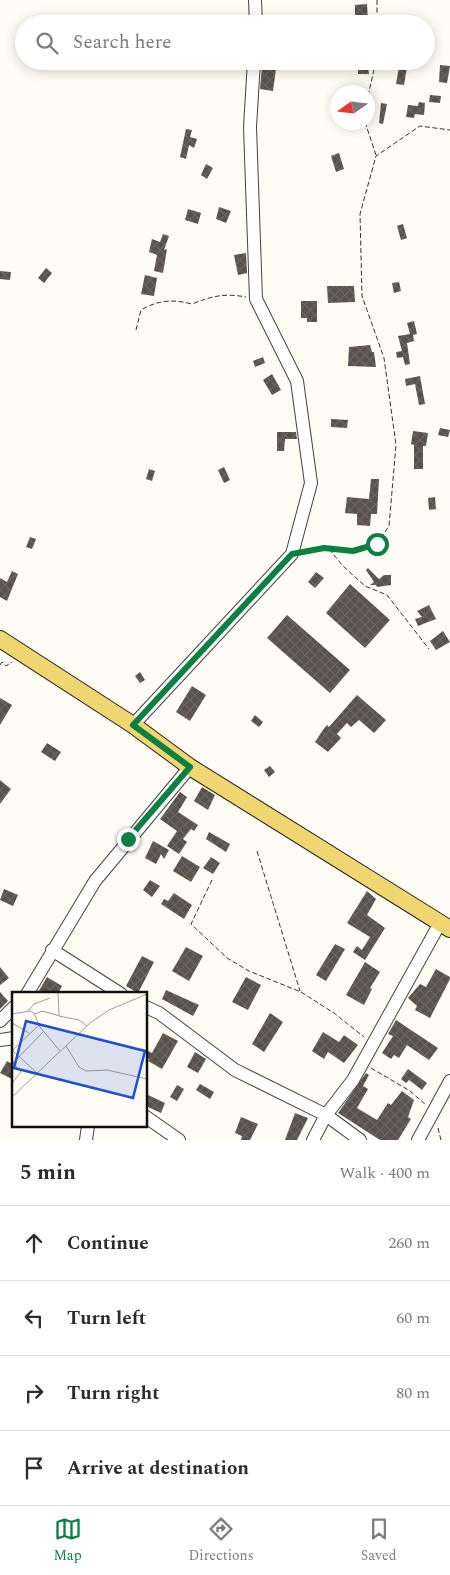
<!DOCTYPE html>
<meta charset="utf-8">
<style>
body{margin:0;font-family:Spectral,serif;background:#f2f2f3;color:#2b2b33}
.compass{position:absolute;left:330px;top:85px;width:45px;height:45px;border-radius:50%;background:#fff;box-shadow:0 2px 12px #0003;rotate:256deg}
.stop{position:absolute;width:15px;height:15px;margin:-11px;border:4px solid #0b8043;border-radius:50%;background:#fff}
.stop.end{background:#0b8043;border-color:#fff;box-shadow:0 1px 5px #0008}
.list{margin:0;padding:0;list-style:none}
h2{display:flex;justify-content:space-between;align-items:center;height:65px;margin:0;padding:0 20px;font-size:21px}
h2 small{font-size:16px;font-weight:400;color:#7c7c81}
.list li{display:grid;grid-template-columns:32px 1fr auto;gap:15px;align-items:center;box-sizing:border-box;height:75px;padding:0 20px;border-top:1px solid #e1e1e2}
.list b{display:block;font-size:19px;white-space:nowrap}
.list em{font-size:16px;font-style:normal;color:#7c7c81}
.icon{flex:none;width:28px;height:28px;fill:none;stroke:currentColor;stroke-width:2;stroke-linecap:round;stroke-linejoin:round}
.map{position:relative;flex:none;width:450px;height:1140px;overflow:hidden}
.search{position:absolute;background:#fff;box-shadow:0 2px 12px #0003;left:15px;right:15px;top:15px;height:55px;display:flex;align-items:center;gap:12px;box-sizing:border-box;padding:0 18px;border-radius:28px;color:#7c7c81;font-size:19px}
.sheet{height:365px;background:#fff}
nav{display:flex;justify-content:space-around;align-items:center;box-sizing:border-box;height:70px;border-top:1px solid #e1e1e2;background:#fff;font-size:14px;color:#7c7c81}
nav a{display:grid;justify-items:center;gap:2px}
nav .on{color:#0b8043}
.map>svg:first-child{display:block}
</style>
<div class="map">
<svg width="450" height="1140" viewBox="0 0 450 1140">
<defs>
<pattern id="building-cross-hatch" width="8" height="8" patternUnits="userSpaceOnUse" patternTransform="scale(1.25)"><rect width="8" height="8" fill="#58514d"/><path d="M0 0l8 8M0 8l8-8" fill="none" stroke="#6b6562"/></pattern>
</defs>
<rect width="100%" height="100%" fill="#fefcf3"/>
<path fill="url(#building-cross-hatch)" d="M367,4L368,22H355V5Z
M266,61H277L273,91L260,89L262,66H266Z
M400,61H408L404,85L396,84Z
M440,65L450,66L447,83L439,82Z
M358,67H368L369,74H358Z
M430,95L441,96L440,103L429,102Z
M419,102L425,103L424,115L415,114L414,118L406,117L408,105L418,106Z
M381,103L387,104L383,124L379,123Z
M186,129L192,130L190,137L197,139L194,148L189,145L186,159L180,157Z
M339,153L344,169L336,172L331,156Z
M206,164L213,168L207,179L201,175Z
M219,207L231,211L226,223L216,219Z
M188,209L201,213L198,224L185,220Z
M403,224L407,238L401,240L397,226Z
M163,234L169,236L164,250L167,249L163,273L154,271L157,255L149,252L152,239L160,242Z
M246,253L247,273L238,275L234,255Z
M46,268L52,273L44,283L38,278Z
M0,271L11,272L10,280L0,279Z
M145,275L157,278L154,296L141,294Z
M399,282L401,291L394,293L392,283Z
M327,286H354L355,302L328,303Z
M301,301H317V322H307V318H301Z
M414,321L417,334L413,335L414,341L407,343L410,364L405,365L403,357L397,358L396,352L402,351L398,336L410,334L407,323Z
M370,345L372,352H374L376,367L348,366L349,347Z
M263,357L265,363L255,367L253,361Z
M272,374L281,390L272,395L263,380Z
M420,376L425,404L419,405L415,384L406,386L405,379Z
M331,419L348,420L347,428L331,427Z
M440,428L450,430L448,437L438,435Z
M413,431L428,433L426,446H423V469H414V445L411,444Z
M277,432H296L297,439H285L284,451H277Z
M224,467L230,480L224,483L218,470Z
M149,469L155,471L152,481L146,479Z
M371,479H379L377,514H371L370,526L357,525V514L345,513L347,497L369,499Z
M435,497L436,509L429,510L428,498Z
M30,537L36,539L32,549L26,547Z
M368,568L379,579L384,575H391V585L377,587L376,585H370L374,582L366,570Z
M12,571L18,574L7,601L0,597V578L7,582Z
M316,572L324,578L315,588L308,582Z
M350,584L390,620L365,648L326,613Z
M429,605L436,619L418,626L415,619L422,617L417,611Z
M287,615L350,670L330,693L267,638Z
M443,631L450,642L436,650L430,641Z
M140,672L145,680L140,683L135,676Z
M192,686L206,695L190,721L176,712Z
M357,695L386,720L374,733L359,720L351,727L347,723L337,734L341,738L328,752L315,742L323,730L327,725L329,727Z
M0,698L12,705L0,725Z
M255,715L263,722L259,727L251,721Z
M47,743L61,752L55,761L41,752Z
M270,766L275,772L269,777L264,770Z
M0,780L11,789L0,804Z
M202,787L215,795L208,810L194,801Z
M180,792L187,797L178,812L198,825L194,831L191,829L183,839L187,842L179,854L167,846L177,831L160,819Z
M209,832L230,844L226,852L206,839Z
M153,841L169,850L164,859L161,854L156,864L145,858Z
M182,856L200,867L191,882L173,871Z
M211,857L220,863L213,874L203,868Z
M150,880L160,886L152,897L143,890Z
M4,889L18,895L13,906L0,900Z
M367,891L376,899L367,915L385,928L365,960L353,952L357,946L362,950L370,937L347,923Z
M174,893L192,905L184,919L161,904L164,899L168,901Z
M335,944L345,949L326,981L316,975Z
M186,947L203,956L189,981L172,971Z
M142,956L154,962L138,993L126,986Z
M365,962L380,972L370,988L372,989L364,1005L346,995Z
M0,967L9,978L0,985Z
M436,969L450,977V979L430,1018L415,1010L417,1006L408,998L420,984L426,987Z
M47,977L62,986L58,994H37Z
M246,977L261,985L248,1010L232,1002Z
M166,990L199,1005L193,1016L162,999Z
M0,992L8,1001L0,1009Z
M270,1013L283,1022L264,1052L252,1044Z
M396,1020L438,1048L429,1060L407,1045L399,1058L394,1055L391,1059L382,1053L393,1036L388,1034Z
M323,1032L339,1042L344,1035L358,1045L344,1063L328,1052L324,1059L312,1051Z
M163,1033L178,1041L162,1069L148,1061L149,1059L146,1057V1050L152,1053Z
M195,1052L206,1059L198,1073L187,1067Z
M7,1061L14,1065V1080L0,1073Z
M408,1069L427,1083L422,1090L409,1080L406,1083L401,1079Z
M366,1073L369,1075L363,1086L368,1089L357,1108L377,1120L388,1103L391,1105L402,1091L414,1100L408,1117L411,1119L398,1140H380L338,1113Z
M200,1084L214,1092L210,1099L196,1090Z
M177,1085L184,1089L177,1101L170,1097Z
M146,1094L165,1103L161,1113L146,1106Z
M295,1113L308,1118L297,1140H285Z
M241,1117L258,1124L250,1140H241L242,1136L235,1133Z"/>
<g fill="none" stroke-linecap="round" stroke-linejoin="round">
<defs>
<path id="minor" d="M255,0L256,24
M133,725L292,554L311,483L297,381L256,299L250,127L254,61
M52,950L121,994
M27,994L95,881L190,767
M146,1007L159,1013L235,1070L326,1115L360,1140
M0,1021L14,1007
M0,1040L14,1038
M146,1117L179,1140
M86,1140L88,1126
M313,1140L326,1115L353,1080L440,923
M418,1140L450,1081"/>
<path id="major" d="M0,639L133,725L190,767L450,929"/>
</defs>
<use href="#minor" stroke="#434343" stroke-width="14"/>
<use href="#major" stroke="#212121" stroke-width="18"/>
<path stroke="#323232" stroke-width="1" stroke-dasharray="5 2.5" stroke-linecap="butt" d="M377,0V24
M368,96L376,61
M365,122L376,155
M136,330L141,310C158,300 173,299 192,304C212,296 224,293 246,297
M329,549L343,566L365,586L387,595L429,649
M303,552L324,548L353,551L377,544L389,526L396,445L384,358L362,296L360,214L376,156L420,126L450,130
M0,665L2,662L6,666L12,662
M257,851L300,991
M212,880L191,924L227,958L249,971L301,992L334,1013L364,1037
M371,1068L410,1091L426,1105
M438,1128L441,1140"/>
<use href="#minor" stroke="#fff" stroke-width="12"/>
<use href="#major" stroke="#f0d671" stroke-width="16"/>
</g>
<g fill="none" stroke-linecap="round" stroke-linejoin="round">
<path stroke="#0b8043" stroke-width="6" d="M128,839L190,767L133,725L292,554L324,548L353,551L377,544"/>
</g>
<g transform="translate(12 992)">
<rect width="135" height="135" fill="#fefcf3"/>
<path fill="none" stroke="#9f9e98" stroke-width="1" d="M46,0L47,24L67,28L75,34M16,19L22,12L38,6M0,22L18,19L22,21L28,35L48,59M23,22L30,19L48,24M0,31L17,41M54,54L67,75L74,79L95,78L135,87M0,58L25,81M1,58L27,33M0,70L9,80L0,91M1,71L32,39M0,105L78,31L97,18L135,2"/>
<path fill="#1d4ed8" fill-opacity="0.15" stroke="#1d4ed8" stroke-width="2.5" d="M14,29L133,59L121,106L2,76Z"/>
<rect width="135" height="135" fill="none" stroke="#101010" stroke-width="2.5"/>
</g>
</svg>
<svg class="compass" viewBox="-18 -18 36 36"><path d="M0-13l5 13h-10z" fill="#e53935"/><path d="M0 13l5-13h-10z" fill="#7c7c81"/></svg>
<div class="stop" style="left:377px;top:544px"></div>
<div class="stop end" style="left:128px;top:839px"></div>
<div class="search"><svg class="icon" aria-label="search" viewBox="0 0 24 24"><circle cx="10" cy="10" r="6"/><path d="M15 15l6 6"/></svg>Search here</div>
</div>
<section class="sheet">
<h2>5 min<small>Walk · 400 m</small></h2>
<ul class="list">
<li><svg class="icon" aria-label="ahead" viewBox="0 0 24 24"><path d="M12 20V5M6 11l6-6 6 6"/></svg><div><b>Continue</b></div><em>260 m</em></li>
<li><svg class="icon" aria-label="left" viewBox="0 0 24 24"><path d="M17 20v-9H6M10 6l-5 5 5 5"/></svg><div><b>Turn left</b></div><em>60 m</em></li>
<li><svg class="icon" aria-label="right" viewBox="0 0 24 24"><path d="M7 20v-9h11M14 6l5 5-5 5"/></svg><div><b>Turn right</b></div><em>80 m</em></li>
<li><svg class="icon" aria-label="arrive" viewBox="0 0 24 24"><path d="M6 21V4h12l-3 4 3 4H6"/></svg><div><b>Arrive at destination</b></div></li>
</ul>
</section>
<nav>
<a class="on"><svg class="icon" aria-label="map" viewBox="0 0 24 24"><path d="M3 6l6-2 6 2 6-2v14l-6 2-6-2-6 2zM9 4v14M15 6v14"/></svg>Map</a>
<a><svg class="icon" aria-label="directions" viewBox="0 0 24 24"><path d="M12 3l9 9-9 9-9-9zM9 14v-3h6M13 9l2 2-2 2"/></svg>Directions</a>
<a><svg class="icon" aria-label="saved" viewBox="0 0 24 24"><path d="M7 4h10v16l-5-4-5 4z"/></svg>Saved</a>
</nav>
